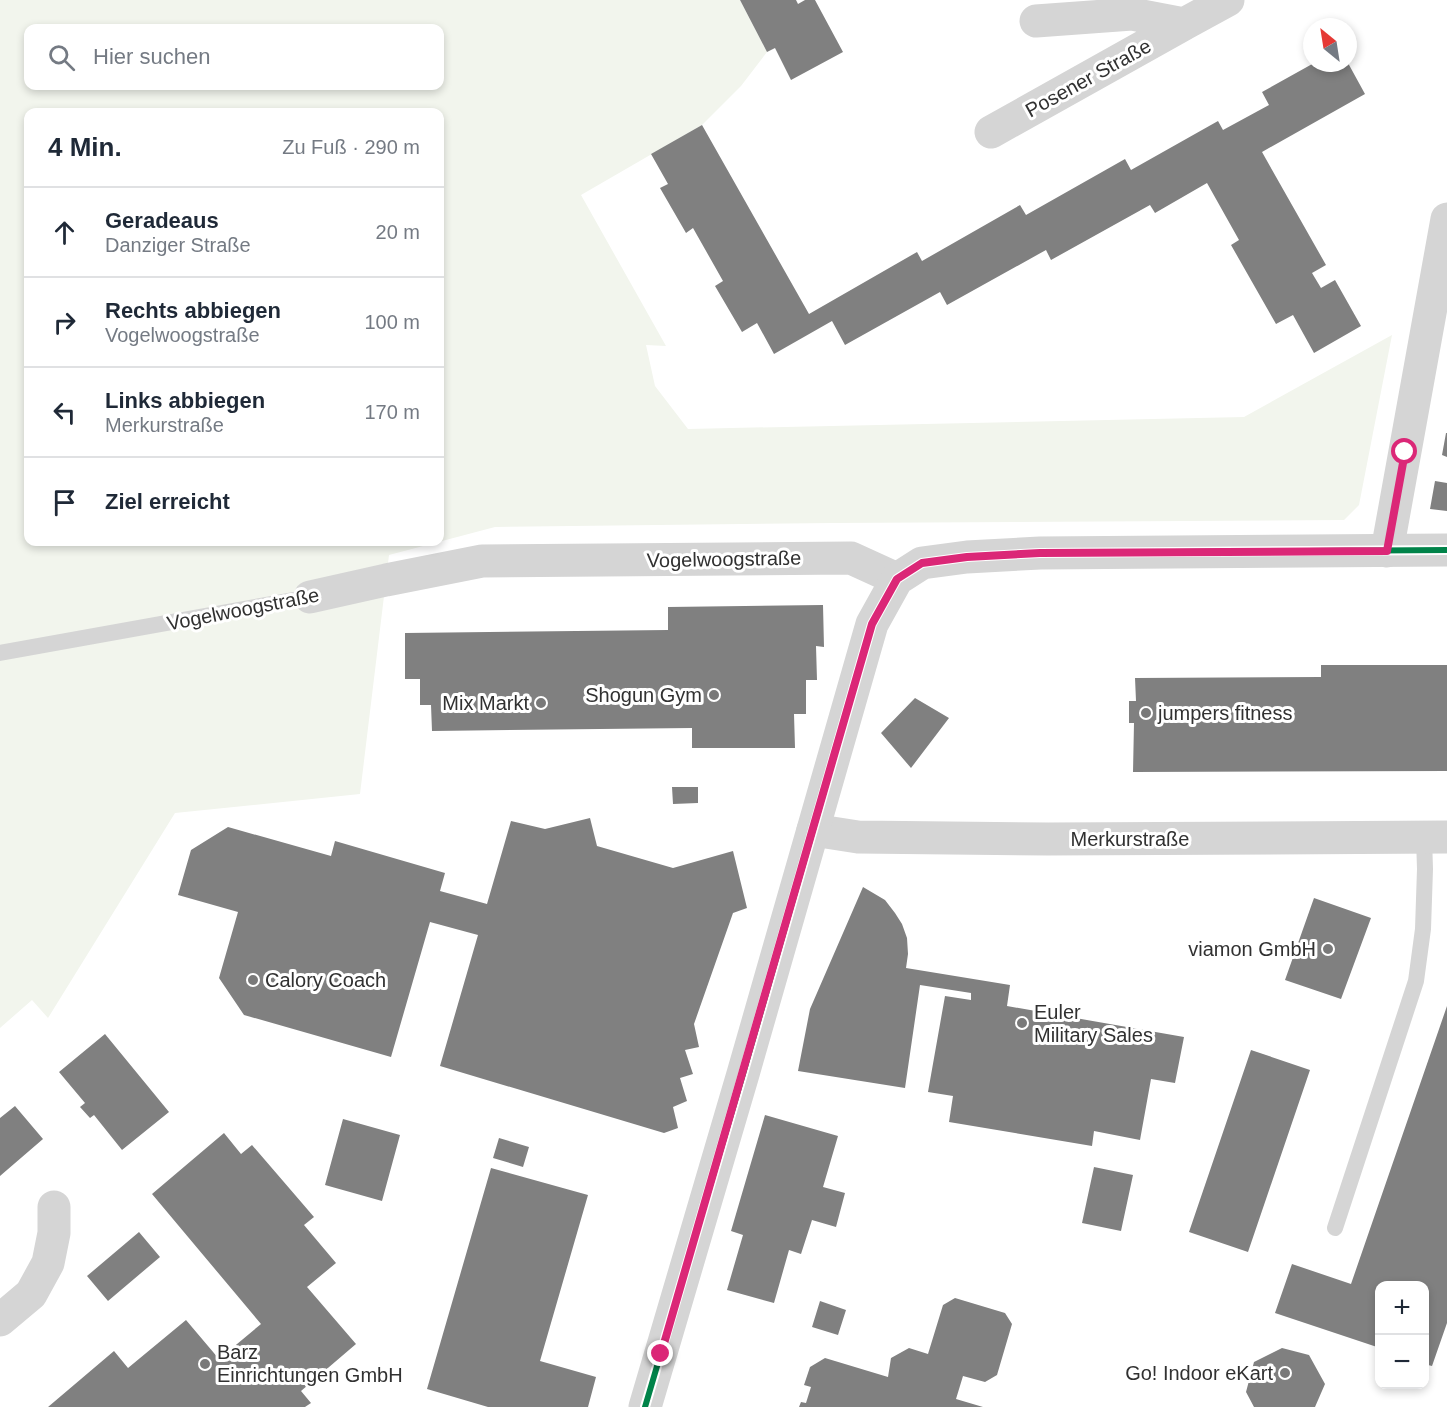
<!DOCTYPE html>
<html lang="de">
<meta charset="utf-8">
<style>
body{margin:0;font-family:Helvetica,sans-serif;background:#f2f2f3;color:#1f2937}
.controls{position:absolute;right:18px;bottom:18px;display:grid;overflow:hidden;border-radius:12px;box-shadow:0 3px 9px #0003}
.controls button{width:54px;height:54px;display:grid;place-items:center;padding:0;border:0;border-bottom:2px solid #e0e1e3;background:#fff;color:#1f2937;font:30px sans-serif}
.compass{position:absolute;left:1303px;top:18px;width:54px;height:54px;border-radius:50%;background:#fff;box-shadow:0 3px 9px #0003;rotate:330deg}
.stop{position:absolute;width:18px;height:18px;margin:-14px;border:4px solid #db2777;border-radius:50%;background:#fff}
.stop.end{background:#db2777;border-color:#fff;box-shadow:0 2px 6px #0008}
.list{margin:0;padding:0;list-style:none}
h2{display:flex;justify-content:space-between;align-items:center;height:78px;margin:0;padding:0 24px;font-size:26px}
h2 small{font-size:20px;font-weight:400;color:#747a83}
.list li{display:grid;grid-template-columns:39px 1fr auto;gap:18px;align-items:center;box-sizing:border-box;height:90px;padding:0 24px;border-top:2px solid #e0e1e3}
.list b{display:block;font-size:22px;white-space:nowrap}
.list p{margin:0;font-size:20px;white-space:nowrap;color:#747a83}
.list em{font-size:20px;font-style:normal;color:#747a83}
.icon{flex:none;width:33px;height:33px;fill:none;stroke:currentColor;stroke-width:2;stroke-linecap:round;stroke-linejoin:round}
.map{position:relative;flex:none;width:1447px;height:1407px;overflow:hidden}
.search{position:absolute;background:#fff;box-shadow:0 3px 9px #0003;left:24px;top:24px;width:420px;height:66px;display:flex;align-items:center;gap:15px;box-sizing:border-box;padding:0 21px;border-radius:12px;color:#747a83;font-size:22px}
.panel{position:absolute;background:#fff;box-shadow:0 3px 9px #0003;left:24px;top:108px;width:420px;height:438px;border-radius:12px}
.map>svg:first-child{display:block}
</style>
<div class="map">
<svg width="1447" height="1407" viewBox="0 0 1447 1407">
<rect width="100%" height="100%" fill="#fff"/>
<path fill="#f2f5ed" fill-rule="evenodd" d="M0,0H740L767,52L741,86L702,125L581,195L666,346L646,345L655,386L688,429L1244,417L1392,335L1359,505L1344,520L833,523L495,527L389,555L360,794L175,813L48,1018L32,1000L0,1028ZM28,28H440V86H28ZM28,112H440V542H28Z"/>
<path fill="#808080" d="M740,0H796L798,4L805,0H815L843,52L791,80L775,48L767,52Z
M1314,63H1348L1365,94L1262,152L1326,265L1312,273L1321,288L1335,280L1361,326L1314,353L1293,315L1276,324L1231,245L1239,240L1207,183L1155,213L1150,205L1051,260L1046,250L947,305L940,292L845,345L832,321L774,354L757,323L742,332L715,286L723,281L693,228L686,233L660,188L668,184L651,154L702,125L809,314L917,252L922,261L1020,205L1026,215L1125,159L1131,170L1218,121L1223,130L1269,105L1262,92Z
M1446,433H1447V457L1442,455Z
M1435,481L1447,483V511L1430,509Z
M823,605L824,647L816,646L817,680H806V714H794L795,748H692V728L432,731L431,705H420V679H405V633L668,630V607Z
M1321,665H1447V771L1133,772L1134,723H1129V701H1136L1135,678L1321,677Z
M915,698L949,718L911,768L881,733Z
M672,787H698V803L673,804Z
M590,818L597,846L673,868L733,851L747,908L733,913L694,1024L699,1047L685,1050L693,1074L680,1078L687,1101L673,1107L678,1128L664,1133L440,1066L478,935L430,922L391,1057L244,1015L219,978L238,912L178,895L191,850L228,827L331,856L335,841L445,873L440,891L487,904L511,821L545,829Z
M863,887L885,900L895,913L902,924L907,938L908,954L906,968L1010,985L1007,1006L1184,1037L1175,1083L1151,1079L1140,1140L1094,1131L1092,1146L949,1122L953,1096L928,1092L945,996L971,1000V993L920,985L905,1088L798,1071L810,1009Z
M1314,898L1371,918L1341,999L1285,980Z
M1447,1006V1323L1432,1366L1424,1364V1286H1380V1348L1275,1313L1292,1264L1351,1284Z
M105,1034L169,1112L122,1150L94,1115L90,1118L80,1107L85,1103L59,1072Z
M1251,1050L1310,1070L1248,1252L1189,1232Z
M15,1106L43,1139L0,1176V1118Z
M765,1115L838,1136L823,1187L845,1193L836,1227L812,1220L801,1254L789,1250L774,1303L727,1290L743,1235L731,1231Z
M343,1119L400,1135L382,1201L325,1185Z
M224,1133L241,1154L252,1145L314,1217L304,1225L336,1263L307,1287L356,1344L301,1391L311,1403L305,1407H48L114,1351L128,1368L186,1320L219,1359L261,1324L152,1194Z
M499,1138L529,1147L523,1167L493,1158Z
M1094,1167L1133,1175L1121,1231L1082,1223Z
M491,1168L588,1195L540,1361L596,1377L588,1407H488L427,1389Z
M139,1232L160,1257L108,1301L87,1276Z
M955,1298L1005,1313L1012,1324L997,1375L985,1382L963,1376L956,1399L983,1407H799L801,1402L806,1403L811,1387L804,1385L810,1367L825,1358L888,1377L891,1358L909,1348L928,1354L943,1305Z
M820,1301L846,1310L838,1335L812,1327Z
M1282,1348L1309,1355L1325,1384L1315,1407H1254L1246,1392L1254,1362Z"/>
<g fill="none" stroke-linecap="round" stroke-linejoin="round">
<path stroke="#d5d5d5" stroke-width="16" d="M0,653L310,597
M1335,1228L1416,981L1423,929L1425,869L1424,838"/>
<path stroke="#d5d5d5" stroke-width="33" d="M1036,21L1132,14L1184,24L1228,0
M991,132L1184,24
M1387,551L1447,219
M310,597L386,580L482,561L851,558L897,579
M813,830L858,837L1048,839L1447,837
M0,1320L31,1294L48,1263L54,1233V1207"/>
<path stroke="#d5d5d5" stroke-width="33" d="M645,1407L743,1074L872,624L897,579L922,563L967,557L1040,553L1447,550"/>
<defs>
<path id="bus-1" d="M645,1407L743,1074L872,624L897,579L922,563L967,557L1040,553L1447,550"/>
</defs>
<use href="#bus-1" stroke="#fff" stroke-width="10"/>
<use href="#bus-1" stroke="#008349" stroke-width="6"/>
</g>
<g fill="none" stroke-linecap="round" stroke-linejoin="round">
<path stroke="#db2777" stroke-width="8" d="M661,1354L872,624L897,579L922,563L967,557L1040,553L1387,551L1405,452"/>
</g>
<g fill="#797979" stroke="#fff" stroke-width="2">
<circle cx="714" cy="695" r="6"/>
<circle cx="541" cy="703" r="6"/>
<circle cx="1146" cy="713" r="6"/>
<circle cx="1328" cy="949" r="6"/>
<circle cx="253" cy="980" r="6"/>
<circle cx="1022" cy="1023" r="6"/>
<circle cx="205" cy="1364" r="6"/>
<circle cx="1285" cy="1373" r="6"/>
</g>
<g text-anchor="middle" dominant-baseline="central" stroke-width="6" stroke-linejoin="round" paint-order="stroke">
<g font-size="20" fill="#313131" stroke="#fff">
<text transform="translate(1088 78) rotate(-29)">Posener Straße</text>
<text transform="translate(724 559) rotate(-1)">Vogelwoogstraße</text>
<text transform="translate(243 609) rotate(-11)">Vogelwoogstraße</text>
<text x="1130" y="839">Merkurstraße</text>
</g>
<g font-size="20" fill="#313131" stroke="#fff" text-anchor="end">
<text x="702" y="695">Shogun Gym</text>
<text x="529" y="703">Mix Markt</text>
<text x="1158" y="713" text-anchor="start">jumpers fitness</text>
<text x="1316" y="949">viamon GmbH</text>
<text x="265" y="980" text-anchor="start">Calory Coach</text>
<text x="1034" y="1012" text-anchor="start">Euler<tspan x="1034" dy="23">Military Sales</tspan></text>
<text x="217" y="1352" text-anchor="start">Barz<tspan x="217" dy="23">Einrichtungen GmbH</tspan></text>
<text x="1273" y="1373">Go! Indoor eKart</text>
</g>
</g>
</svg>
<div class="controls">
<button>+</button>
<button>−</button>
</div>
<svg class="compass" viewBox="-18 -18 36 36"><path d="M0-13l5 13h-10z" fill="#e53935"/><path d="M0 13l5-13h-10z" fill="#747a83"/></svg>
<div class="stop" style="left:1405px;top:452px"></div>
<div class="stop end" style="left:661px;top:1354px"></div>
<div class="search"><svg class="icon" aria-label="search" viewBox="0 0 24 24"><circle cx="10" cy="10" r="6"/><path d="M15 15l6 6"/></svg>Hier suchen</div>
<section class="panel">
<h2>4 Min.<small>Zu Fuß · 290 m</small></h2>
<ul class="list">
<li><svg class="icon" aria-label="ahead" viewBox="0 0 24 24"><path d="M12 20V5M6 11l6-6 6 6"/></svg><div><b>Geradeaus</b><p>Danziger Straße</p></div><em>20 m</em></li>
<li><svg class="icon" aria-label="right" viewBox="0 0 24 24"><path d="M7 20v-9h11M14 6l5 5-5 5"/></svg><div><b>Rechts abbiegen</b><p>Vogelwoogstraße</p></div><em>100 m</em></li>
<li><svg class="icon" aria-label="left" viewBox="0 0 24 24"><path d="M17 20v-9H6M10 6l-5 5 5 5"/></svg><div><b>Links abbiegen</b><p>Merkurstraße</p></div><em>170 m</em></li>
<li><svg class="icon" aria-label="arrive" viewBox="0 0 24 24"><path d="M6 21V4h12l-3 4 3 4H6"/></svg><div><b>Ziel erreicht</b></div></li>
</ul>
</section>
</div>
